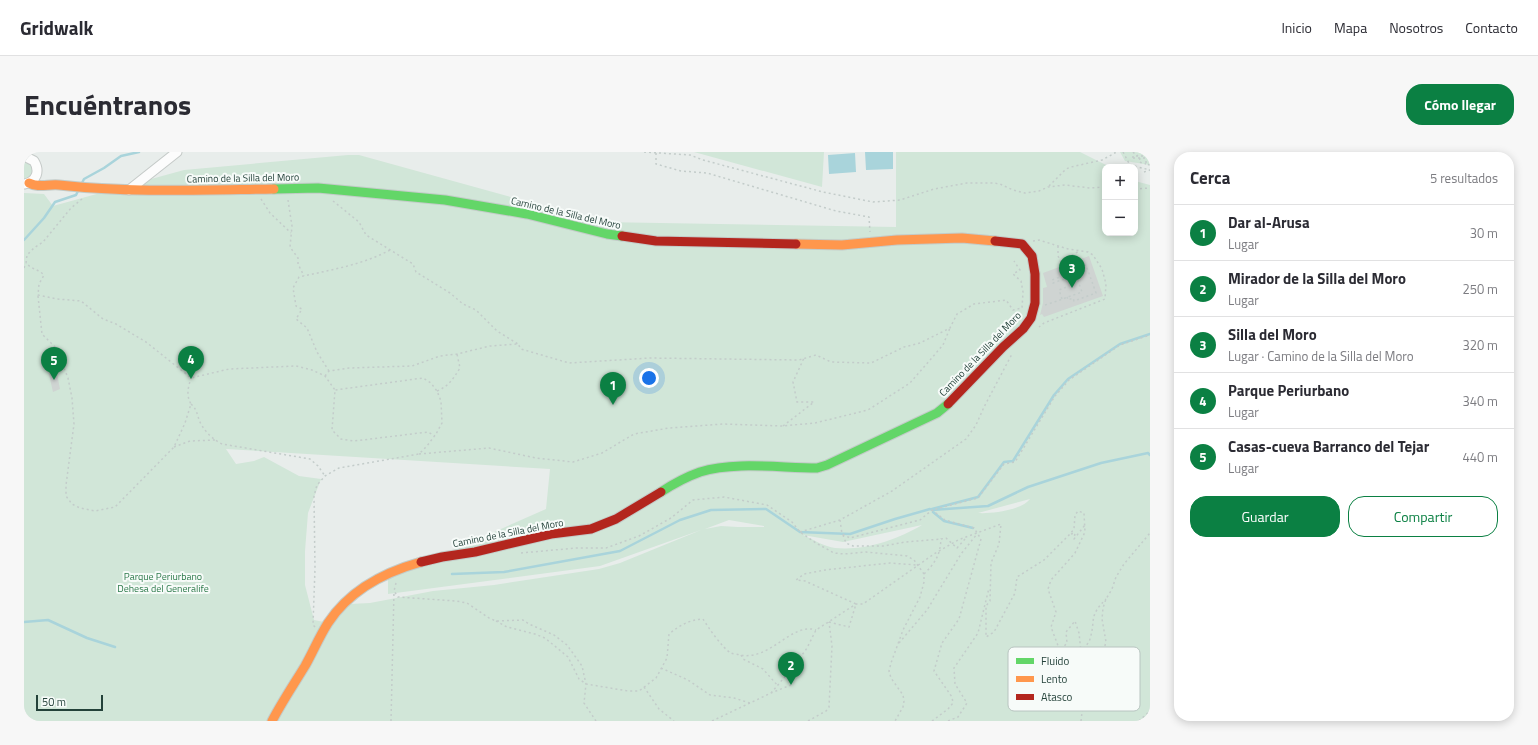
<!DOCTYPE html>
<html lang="es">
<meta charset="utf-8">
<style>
body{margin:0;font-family:"Titillium Web",sans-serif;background:#f7f7f7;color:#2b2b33}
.controls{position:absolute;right:12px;top:12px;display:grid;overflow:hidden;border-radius:8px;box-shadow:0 2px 10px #0003}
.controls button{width:36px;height:36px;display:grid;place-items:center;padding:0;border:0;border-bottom:1px solid #e1e1e2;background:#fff;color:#2b2b33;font:20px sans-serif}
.scale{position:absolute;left:12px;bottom:10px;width:67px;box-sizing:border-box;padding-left:4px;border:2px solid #24423a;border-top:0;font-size:11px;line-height:14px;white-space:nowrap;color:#24423a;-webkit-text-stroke:3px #f7fbf9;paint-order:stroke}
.you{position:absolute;left:625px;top:226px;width:14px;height:14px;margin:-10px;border:3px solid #fff;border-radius:50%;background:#1a73e8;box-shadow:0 0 0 6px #1a73e833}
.badge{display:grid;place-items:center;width:26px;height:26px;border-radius:50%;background:#0b8043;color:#fff;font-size:13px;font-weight:700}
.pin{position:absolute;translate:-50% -33px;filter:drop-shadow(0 1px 2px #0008)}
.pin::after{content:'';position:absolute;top:21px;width:14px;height:12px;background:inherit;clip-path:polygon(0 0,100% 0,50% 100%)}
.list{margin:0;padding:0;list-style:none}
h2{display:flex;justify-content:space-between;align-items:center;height:52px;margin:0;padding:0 16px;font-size:17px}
h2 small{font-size:13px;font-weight:400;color:#7c7c81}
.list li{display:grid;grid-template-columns:26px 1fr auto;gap:12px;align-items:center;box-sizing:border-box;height:56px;padding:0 16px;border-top:1px solid #e1e1e2}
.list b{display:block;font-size:15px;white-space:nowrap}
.list p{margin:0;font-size:13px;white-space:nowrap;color:#7c7c81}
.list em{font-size:13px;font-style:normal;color:#7c7c81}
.actions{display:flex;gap:8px;padding:12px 16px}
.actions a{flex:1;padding:9px 0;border:1px solid #0b8043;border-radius:16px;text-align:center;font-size:14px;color:#0b8043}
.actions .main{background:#0b8043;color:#fff}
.map{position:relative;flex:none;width:1126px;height:569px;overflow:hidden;border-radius:16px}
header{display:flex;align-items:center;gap:24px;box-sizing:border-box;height:56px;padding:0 20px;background:#fff;border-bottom:1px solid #e1e1e2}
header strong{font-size:19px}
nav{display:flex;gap:22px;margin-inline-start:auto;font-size:14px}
.intro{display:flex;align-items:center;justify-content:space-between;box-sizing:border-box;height:96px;padding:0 24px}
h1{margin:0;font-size:28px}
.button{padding:10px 18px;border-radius:16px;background:#0b8043;color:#fff;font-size:14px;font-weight:700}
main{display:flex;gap:24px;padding:0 24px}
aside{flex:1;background:#fff;border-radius:16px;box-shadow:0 2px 10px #0003}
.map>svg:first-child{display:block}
</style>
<header>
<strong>Gridwalk</strong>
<nav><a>Inicio</a><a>Mapa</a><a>Nosotros</a><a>Contacto</a></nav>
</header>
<div class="intro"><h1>Encuéntranos</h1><a class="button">Cómo llegar</a></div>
<main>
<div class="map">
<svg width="1126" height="569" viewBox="0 0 1126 569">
<rect width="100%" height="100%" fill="#e8edeb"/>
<path fill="#d1e6d8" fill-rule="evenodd" d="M670,0H800L798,35Z
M872,0H1056L1086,15H1081V81H1111V29L1126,33V569H0V41L20,42L29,54L160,18L324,3H335L577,70L872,75ZM202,297L526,317L522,357L364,427V442L576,414L677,378L596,411L575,417L470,433L409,439L346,451L326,452L300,470L290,468L281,433V399L284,361L297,327L275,324L240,305L230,309L212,312ZM1006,347C998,358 967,362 954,361ZM705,368L740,374V375H714L697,374L681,377ZM898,373C873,388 840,399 811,396C801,395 788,387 779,383L819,390Z
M1096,0H1126V13L1101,9Z
M0,9L7,12L9,18L7,24L0,27Z"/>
<path fill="#a9d4db" d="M841,0H869V17L842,18Z
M831,1L832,20L805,22L804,3Z"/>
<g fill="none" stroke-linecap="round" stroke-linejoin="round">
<path stroke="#a9d4db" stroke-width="2.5" d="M58,31L60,27L80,16L97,4L115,0
M0,88L20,66L31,50L52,43L54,39
M908,357L954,345L980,310L989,309L1030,243L1044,227L1096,192L1126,182
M909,360L920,369L949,376
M428,422L480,420L596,399L656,368L687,358L742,357L776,380L826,382L871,367L906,357L908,358L964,354L1004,335L1077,311L1124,301L1126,303
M0,470L24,468L63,486L91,495"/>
</g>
<path fill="#cfd4d2" d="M1065,104L1079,144L1020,165L1018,162L1016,163L1019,151V136L1023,135L1019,121Z
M32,217L36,237L29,240L24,218Z"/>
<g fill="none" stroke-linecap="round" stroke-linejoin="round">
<defs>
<path id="street" d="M0,4L10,9C16,19 13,29 1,32
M105,38L153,0"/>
<path id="fast" d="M250,37L294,36L421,48L503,62L583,82L598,84
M637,340C649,332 662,325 676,320C711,309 756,316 793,316L803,313L913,261L924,252"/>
<path id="slow" d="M5,31C14,36 24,32 35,33C106,41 178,38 250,37
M772,92L818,93L873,88L938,86L971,89
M248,569C258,550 270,532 281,514C289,500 295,485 304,471C325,439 361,420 397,410"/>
<path id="jam" d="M598,84L632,89L772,92
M924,252L979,195L999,177L1007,166L1011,151V122L1008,104L998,92L971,89
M397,410L418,405L451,400L527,382L567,377L592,367L637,340"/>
</defs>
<use href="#street" stroke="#c5cac8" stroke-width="11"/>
<use href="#fast" stroke="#c3cbc8" stroke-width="11"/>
<use href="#slow" stroke="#c3cbc8" stroke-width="11"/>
<use href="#jam" stroke="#c3cbc8" stroke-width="11"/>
<path stroke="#c3ccca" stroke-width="1.5" stroke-dasharray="2 3" stroke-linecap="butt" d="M620,0L666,3L679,8L799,40L849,50L876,48L910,37L943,31H969L976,32L989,38L1001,41L1015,39L1024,35L1041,33L1066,36L1081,35
M1099,0L1107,15
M1109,0L1113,4L1116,0
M632,1V12L657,19L683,21L812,59L845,65L846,80
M1109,6V4H1126
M1109,6H1126
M1116,6L1115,10L1122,12
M1122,9V12L1126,13
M1106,13L1126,18
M1120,20L1126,18
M1025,34L1042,17L1047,15L1078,8L1091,1V0
M1111,37L1126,36
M58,47L47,56L19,90L10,96L3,103L2,111C7,117 14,117 20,123L15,132L14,143L33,147L57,149L79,167L92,172L122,190L167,226L205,217L272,214L288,218L301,224L311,238L308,278L317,287L330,289L404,280L411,284
M237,47L246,61L267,81
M264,48L268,74L266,95L274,106V112L280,124
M309,49L335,70L342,83L389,112L392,120L426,141L439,152L452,158L473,179L494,192
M1009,89L1015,88L1044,97L1064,100L1069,103L1078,117L1082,132L1081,147L1020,171L1015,175
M1034,94V104L1039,114L1044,106L1055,99
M1039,114L1040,116L1044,114L1046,119
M0,116L2,111
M14,144L18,182L31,195L35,203L44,226L48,246L50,272L42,333V344L48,352L56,356L71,359L91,355L150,295L161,271L167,252C162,243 164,236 167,226
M1038,147L1035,138L1045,134
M1021,153C1034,149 1046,144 1058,140L1052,123L1029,131L1028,128L1036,125L1046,119L1062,113L1072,141L1050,149L1049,146L1044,148L1043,145
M305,219L293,200L283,176L272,167L278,157L272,154L269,136L275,125C306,118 338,113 366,98
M301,224L305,219L325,216L388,214L416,204L433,202L466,194L494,192L497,197L545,211L626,206L775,208L792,203L807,210L847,211L880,195L896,191L926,176L933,162L950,152L982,148L989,158L998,156L999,140L997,129L989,122L996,118L990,109
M413,239C425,234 429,227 436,216L433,202
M167,252C174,258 173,265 177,272C182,281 190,288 198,292L286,307L294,314L301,324
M759,274L790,250H773L769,230L780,206
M150,295L166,289L191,288
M395,302L465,296L512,306L549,310L578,301L610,282L645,276L699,272L758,274L791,271L844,258L886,231L919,193L926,176
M816,368L818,382L826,386L896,368L908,358
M776,380L816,368L868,339L942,287L952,273L960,255L988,202
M1047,382L1051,381L1050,387L1061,373
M819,383L822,391L829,394H860L881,390L917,387
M497,401L552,396H582L615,384L647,366L669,348L700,345L743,353L768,370L776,380L792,391L810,401L820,402L842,400L883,404L890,408L900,422V430L896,445L879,478L867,511L865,519L867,526L879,543L880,549L879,555L871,569
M900,422C911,411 916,404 917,387L922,386L933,396L942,386
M372,431L370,439L374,445L432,449L443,451L465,466L472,469L499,468L505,472L530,483L543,493L558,514L562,532L560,551L572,569
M472,469L483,475L511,482L521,486L544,505L555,527L562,532L604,539H615L632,526L643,506L645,482C656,473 665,468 679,467C684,475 699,497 707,501C709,502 713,502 716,503C747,509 767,470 792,478
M805,470L825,475L832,452L781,429L772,428L780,422L801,418L866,411L893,413
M291,475L289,473L291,416L290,344L293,333L301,324L315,316L395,302L403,294L412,282L418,271L417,249L413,239L407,231L399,226L311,238
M875,491L903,458L937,402L953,382
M717,503L719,507L739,517L754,534
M637,516L664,528L686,543L710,546L726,551
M620,535L635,557L650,569
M747,541L771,513L783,496L792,478L832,452H839L910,402L934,388L977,372L975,392L967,411L966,449L962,454V485L970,480L991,441L993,425L1020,408L1046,382L1050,377L1051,363L1054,359L1060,361L1061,380L1051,401L1027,428L1024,437L1032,460L1027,475L1036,499L1043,491L1042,480L1051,469L1055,481L1057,500C1060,496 1065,491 1066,487C1072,467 1064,465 1082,447
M367,569L370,439
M688,569L747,541L767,533
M784,569L802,559L805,555L808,494L805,470
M908,569L924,557L929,551L928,545L910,519L918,491L935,467L957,387L950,376L921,368L908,358L954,346L980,312L991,310L1031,244L1045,228L1096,193L1126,183
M924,569L934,565L943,551L931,532L930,516L954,481L965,436
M1057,569L1061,535L1069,515L1080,497L1082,490L1078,467L1079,456L1082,447L1088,437L1092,425L1100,412L1126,381
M1115,569L1126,559"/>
<use href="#street" stroke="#fcfcfc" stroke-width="9"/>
<use href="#fast" stroke="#63d668" stroke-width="9"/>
<use href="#slow" stroke="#ff974d" stroke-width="9"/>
<use href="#jam" stroke="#b3261e" stroke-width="9"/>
</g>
<g text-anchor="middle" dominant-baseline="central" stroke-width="4" stroke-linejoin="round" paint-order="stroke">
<g font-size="10" fill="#24423a" stroke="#f7fbf9">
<text transform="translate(219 26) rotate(-1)">Camino de la Silla del Moro</text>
<text transform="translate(542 61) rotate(13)">Camino de la Silla del Moro</text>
<text transform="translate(956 202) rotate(-46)">Camino de la Silla del Moro</text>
<text transform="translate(484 381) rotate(-11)">Camino de la Silla del Moro</text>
</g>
<g font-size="10" fill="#2d7a4b" stroke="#f7fbf9">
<text x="139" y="424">Parque Periurbano<tspan x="139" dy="12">Dehesa del Generalife</tspan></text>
</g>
</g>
<rect x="984" y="495" width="132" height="64" rx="6" fill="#f7fbf9" stroke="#b8c4c0" stroke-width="1"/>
<rect x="992" y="506" width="18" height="6" fill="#63d668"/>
<rect x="992" y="524" width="18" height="6" fill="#ff974d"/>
<rect x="992" y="542" width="18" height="6" fill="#b3261e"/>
<g font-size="11" fill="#24423a">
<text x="1017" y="513">Fluido</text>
<text x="1017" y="531">Lento</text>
<text x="1017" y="549">Atasco</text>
</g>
</svg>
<div class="controls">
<button>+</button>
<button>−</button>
</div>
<div class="scale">50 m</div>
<div class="you"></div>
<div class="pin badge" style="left:589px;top:253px">1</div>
<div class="pin badge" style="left:767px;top:533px">2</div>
<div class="pin badge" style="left:1048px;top:136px">3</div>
<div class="pin badge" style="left:167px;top:227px">4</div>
<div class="pin badge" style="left:30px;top:228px">5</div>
</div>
<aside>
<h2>Cerca<small>5 resultados</small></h2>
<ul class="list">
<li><span class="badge">1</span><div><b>Dar al-Arusa</b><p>Lugar</p></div><em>30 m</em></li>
<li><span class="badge">2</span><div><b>Mirador de la Silla del Moro</b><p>Lugar</p></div><em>250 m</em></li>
<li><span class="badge">3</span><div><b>Silla del Moro</b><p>Lugar · Camino de la Silla del Moro</p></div><em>320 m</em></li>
<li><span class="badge">4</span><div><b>Parque Periurbano</b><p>Lugar</p></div><em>340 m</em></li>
<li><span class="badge">5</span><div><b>Casas-cueva Barranco del Tejar</b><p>Lugar</p></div><em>440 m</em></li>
</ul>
<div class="actions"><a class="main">Guardar</a><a>Compartir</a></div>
</aside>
</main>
